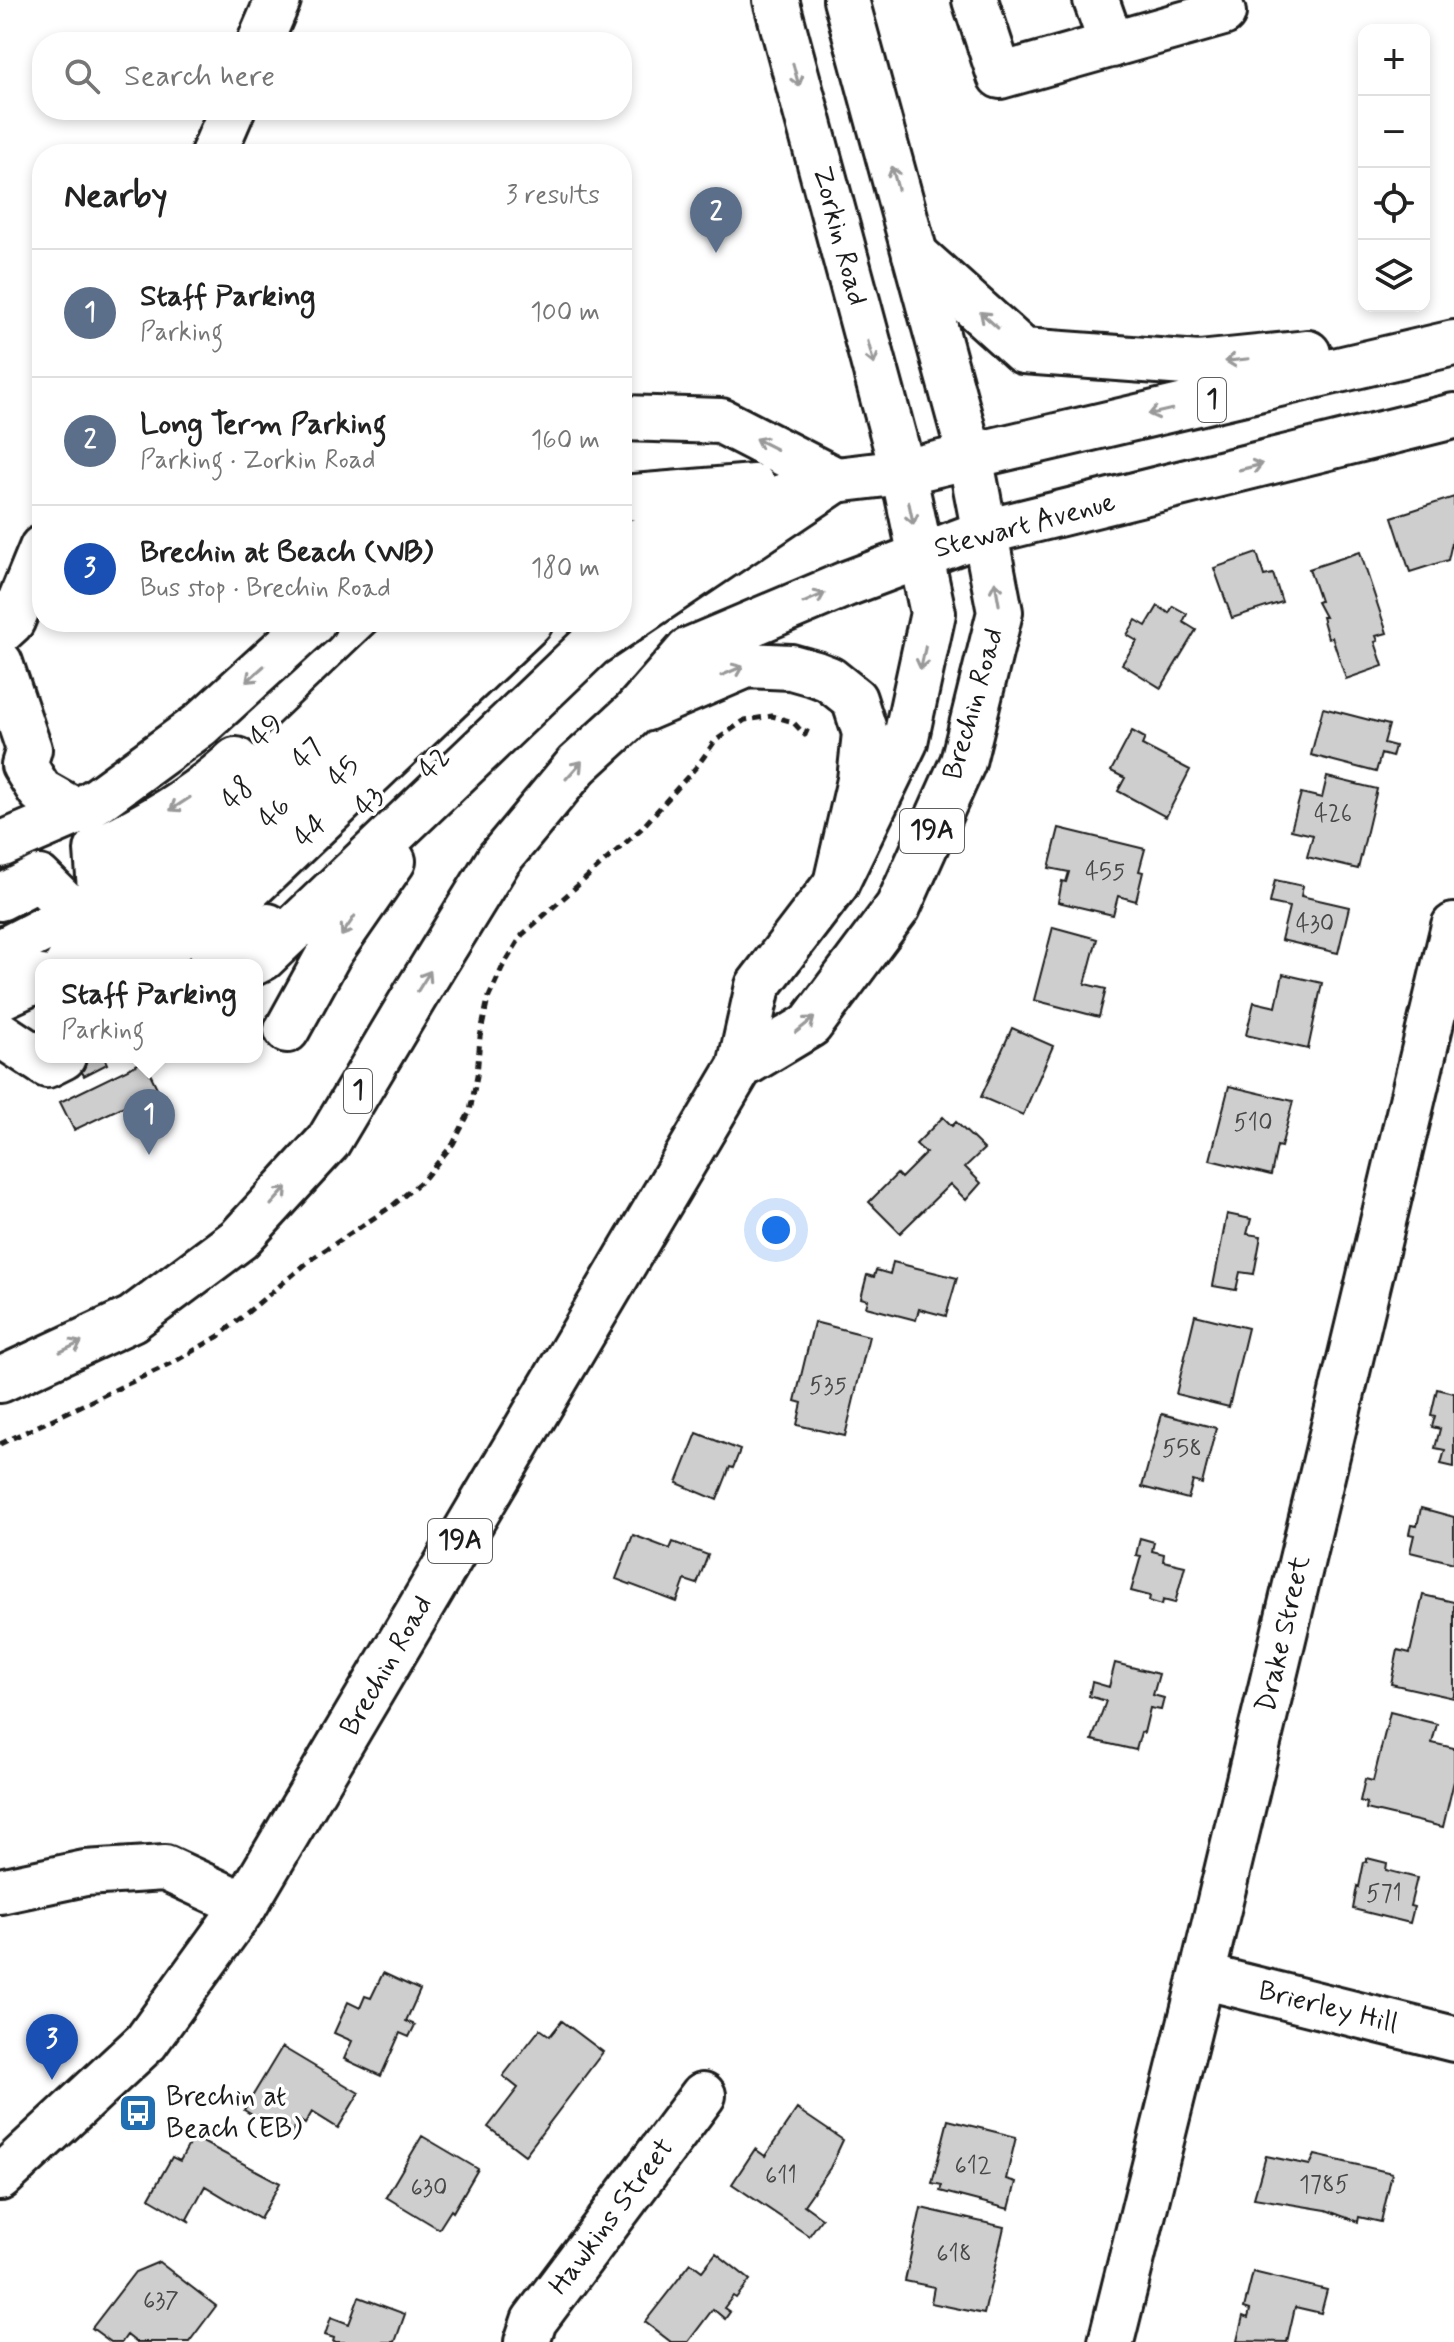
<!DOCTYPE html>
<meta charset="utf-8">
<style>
body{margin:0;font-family:Mynerve,sans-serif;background:#f2f2f2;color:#222}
.controls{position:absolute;right:24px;top:24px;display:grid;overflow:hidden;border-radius:16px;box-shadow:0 4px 12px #0003}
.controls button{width:72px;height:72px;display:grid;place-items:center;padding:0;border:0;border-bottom:2px solid #e0e0e0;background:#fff;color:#222;font:40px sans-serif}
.you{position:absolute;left:776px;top:1230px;width:28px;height:28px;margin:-20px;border:6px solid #fff;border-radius:50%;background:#1a73e8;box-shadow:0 0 0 12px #1a73e833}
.badge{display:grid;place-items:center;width:52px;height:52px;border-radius:50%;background:#1f6fb2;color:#fff;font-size:26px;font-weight:700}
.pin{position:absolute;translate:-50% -66px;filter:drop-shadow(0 2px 4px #0008)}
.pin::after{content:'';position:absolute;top:42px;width:28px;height:24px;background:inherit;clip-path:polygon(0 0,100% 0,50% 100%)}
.popup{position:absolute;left:35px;top:959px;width:228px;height:104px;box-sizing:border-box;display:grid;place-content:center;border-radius:16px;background:#fff;filter:drop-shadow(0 2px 6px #0005);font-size:26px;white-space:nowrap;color:#767676}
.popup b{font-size:30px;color:#222}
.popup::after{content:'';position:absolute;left:50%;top:100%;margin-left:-16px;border:16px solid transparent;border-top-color:#fff}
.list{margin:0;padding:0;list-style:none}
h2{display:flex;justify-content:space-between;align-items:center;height:104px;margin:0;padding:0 32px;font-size:34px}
h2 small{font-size:26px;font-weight:400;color:#767676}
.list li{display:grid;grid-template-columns:52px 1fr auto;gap:24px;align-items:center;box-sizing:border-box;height:128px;padding:0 32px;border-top:2px solid #e0e0e0}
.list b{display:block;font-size:30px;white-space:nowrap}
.list p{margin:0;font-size:26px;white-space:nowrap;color:#767676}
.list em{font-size:26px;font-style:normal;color:#767676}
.icon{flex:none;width:44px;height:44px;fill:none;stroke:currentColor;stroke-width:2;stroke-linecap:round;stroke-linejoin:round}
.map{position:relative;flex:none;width:1454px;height:2342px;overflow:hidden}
.search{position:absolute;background:#fff;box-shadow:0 4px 12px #0003;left:32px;top:32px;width:600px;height:88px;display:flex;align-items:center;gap:20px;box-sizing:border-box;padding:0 28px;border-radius:32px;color:#767676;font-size:30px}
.panel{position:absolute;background:#fff;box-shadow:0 4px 12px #0003;left:32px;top:144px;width:600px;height:488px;border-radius:32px}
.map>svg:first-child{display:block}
</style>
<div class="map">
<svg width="1454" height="2342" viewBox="0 0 1454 2342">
<rect width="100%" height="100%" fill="#fff"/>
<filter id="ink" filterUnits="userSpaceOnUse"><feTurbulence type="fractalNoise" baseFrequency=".0125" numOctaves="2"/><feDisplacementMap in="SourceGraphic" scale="16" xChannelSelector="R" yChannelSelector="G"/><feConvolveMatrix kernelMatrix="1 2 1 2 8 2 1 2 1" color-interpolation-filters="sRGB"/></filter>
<g filter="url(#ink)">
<path fill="#cecece" stroke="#1c1c1c" stroke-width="2" d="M1454,497V534L1448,560L1410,572L1392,517Z
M1360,552L1387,633L1376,636L1378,641L1375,642L1383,666L1346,679L1332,637L1328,638L1322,617H1325L1317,602L1320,601L1309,569Z
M1257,553L1264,576L1273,574L1282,602L1232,618L1214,568Z
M1158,606L1169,613L1173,606L1187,614L1183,622L1196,630L1161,688L1122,664L1137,641L1127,635L1136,620L1146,626Z
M1323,708L1389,725L1384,743L1395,746L1392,757L1381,754L1376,772L1311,755Z
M1132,731L1145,738L1142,745L1190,770L1166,817L1118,791L1125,778L1111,771Z
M1327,777L1377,789L1358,869L1307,857L1313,835L1291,830L1301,793L1322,798Z
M1059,828L1145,849L1139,871L1143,872L1136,901L1118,896L1113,915L1058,902L1062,881L1066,882L1069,872L1049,868Z
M1275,880L1303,886L1301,896L1349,907L1338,953L1281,940L1289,907L1270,903Z
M27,902L34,915L10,927L3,914Z
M1053,927L1097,939L1085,984L1106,989L1099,1017L1034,1000Z
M1283,974L1322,983L1308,1049L1246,1035L1254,1002L1276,1007Z
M1012,1028L1053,1046L1023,1115L981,1097Z
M87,1057H104L107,1064L84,1076L77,1062Z
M144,1061L158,1090L74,1130L60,1102Z
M1229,1086L1293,1101L1281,1147L1277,1146L1271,1175L1210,1160Z
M943,1117L952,1126L956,1122L984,1149L965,1167L981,1183L966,1200L950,1184L900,1233L869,1202L897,1174L901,1178L926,1153L916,1144Z
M1227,1214L1251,1219L1247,1234L1261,1236L1254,1274L1240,1272L1236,1290L1213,1286Z
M893,1262L957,1278L946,1316L919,1309L916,1320L866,1307L868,1300L861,1298L867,1275L874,1277L876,1270L890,1274Z
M1195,1315L1248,1328L1229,1407L1176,1394Z
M814,1322L869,1336L845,1436L797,1425L802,1403L795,1401Z
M1437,1389L1454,1393V1467L1441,1464L1445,1450L1435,1448L1440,1429L1432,1427L1435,1416L1431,1415Z
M1162,1414L1216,1428L1202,1484L1193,1481L1188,1499L1142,1487Z
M697,1433L740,1450L733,1468L730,1467L717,1500L677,1483Z
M1421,1508L1454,1517V1563L1410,1552L1414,1535L1409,1534L1411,1525L1417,1526Z
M633,1535L670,1549L673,1542L708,1555L697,1584L685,1580L677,1602L616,1579Z
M1140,1538L1154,1542L1152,1551L1164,1554L1163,1561L1185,1566L1175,1603L1163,1600L1162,1605L1149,1601L1150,1596L1131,1591L1141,1556L1136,1555Z
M1423,1595L1454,1602V1698L1391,1684L1398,1650L1410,1653Z
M1115,1663L1159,1674L1153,1695L1164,1698L1161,1710L1150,1708L1144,1733L1141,1732L1136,1750L1092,1740L1106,1701L1089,1696L1092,1682L1109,1687Z
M1390,1712L1437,1724L1432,1743L1454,1748V1781L1443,1827L1366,1809L1367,1803L1360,1801L1365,1779L1373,1781Z
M1367,1858L1387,1863L1386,1870L1417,1878L1410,1906L1414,1907L1410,1923L1353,1909L1357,1886L1359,1887L1364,1862L1367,1861Z
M383,1973L420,1990L406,2021L415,2025L409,2037L400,2033L381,2076L344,2059L352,2041L334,2033L348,2002L360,2008L365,1996L371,1998Z
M562,2021L603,2052L525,2155L488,2127L518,2088L503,2076L540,2029L550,2036Z
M282,2047L359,2093L338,2128L312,2112L305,2124L299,2120L289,2137L244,2110Z
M797,2109L843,2140L830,2168L804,2205L822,2218L809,2236L732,2184L755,2149L765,2156Z
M948,2120L1016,2137L1006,2179L1016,2182L1009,2209L940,2191L942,2185L932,2183Z
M422,2136L478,2169L453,2212L451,2210L439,2229L386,2197Z
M193,2137L280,2183L260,2219L205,2186L187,2219L190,2222L149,2198L172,2157L180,2161Z
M1315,2155L1392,2173L1381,2222L1359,2217L1358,2222L1326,2210L1254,2198L1266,2156L1310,2165Z
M921,2208L1004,2227L984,2314L931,2303L934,2287L905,2281Z
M716,2253L750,2280L736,2298L733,2296L724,2308L730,2312L725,2319L713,2309L688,2342H671L645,2322L691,2263L702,2271Z
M159,2262L216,2306L189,2342H136L127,2335L122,2342H111L92,2328L135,2272Z
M1253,2272L1327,2290L1321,2313L1295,2307L1287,2342L1237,2341L1243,2316L1248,2318L1250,2310L1244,2308Z
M359,2297L405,2314L395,2342H333L334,2338L325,2335L331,2317L349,2324Z"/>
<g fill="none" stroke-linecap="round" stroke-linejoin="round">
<defs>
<path id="minor" d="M776,0L903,472
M846,0L970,456
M975,0L1000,76L1223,13L1219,0
M1096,0L1112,45
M260,42L278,0
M213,154L232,110
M622,418L721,421L836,480
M622,498L754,487
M622,546L791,494
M622,583L700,545
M0,632L12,621L42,548
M0,663L29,749L24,765L40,791L77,812
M0,845L77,812L99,799L200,725L313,622
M0,898L39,878L115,953
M102,915L97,850C147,825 195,798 236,760
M105,944L147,954L193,930L237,900L530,622
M0,952L60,921L100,941
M103,955L113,883L158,860L201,830L419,622
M67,965L105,944L130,918L176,895L219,865L475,622
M211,965L257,937L268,926
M249,965L263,958L591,645L836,480
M0,997L41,978
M287,1030L330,952L393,861
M0,1034L47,1065L63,1057
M0,1891L85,1873L165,1868L245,1905
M1202,1976L1454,2039
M527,2342L534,2321L703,2095
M1111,2342L1202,1976L1454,926"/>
<path id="major" d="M740,1067L810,1025L898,907L963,762L1000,612L970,456
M0,2178L146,2042L245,1905L740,1067L758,986L836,884L905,742L933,613L903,472"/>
<path id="highway" d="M915,254L1023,351L1199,364L1308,353
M836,480L903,472L1454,343
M644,709L747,665L791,667L816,674L829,679L854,699L865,733L860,780L836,884
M0,1380L132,1319L239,1239L328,1142L416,994L499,859L577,765L634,713L689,650L846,584L985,532L1454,416"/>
</defs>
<use href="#minor" stroke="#1c1c1c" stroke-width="50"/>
<use href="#major" stroke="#1c1c1c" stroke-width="50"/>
<use href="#highway" stroke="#1c1c1c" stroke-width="50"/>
<path stroke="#1c1c1c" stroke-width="5" stroke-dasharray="8 6" stroke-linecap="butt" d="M0,1444L174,1362L219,1336L313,1258L392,1206L424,1179L453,1144L470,1111L477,1076L480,1037L488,999L502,968L522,935L641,829L698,765L715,741L745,720L772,716L793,722L805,735L808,728"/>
<use href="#minor" stroke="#fff" stroke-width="44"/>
<use href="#major" stroke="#fff" stroke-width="44"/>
<use href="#highway" stroke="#fff" stroke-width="44"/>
</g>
<defs><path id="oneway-shaft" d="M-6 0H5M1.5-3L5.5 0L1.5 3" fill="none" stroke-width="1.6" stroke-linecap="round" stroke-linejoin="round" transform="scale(2)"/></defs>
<g stroke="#999">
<use href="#oneway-shaft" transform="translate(796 75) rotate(75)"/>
<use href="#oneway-shaft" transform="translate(895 178) rotate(-105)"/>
<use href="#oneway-shaft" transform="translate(989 320) rotate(-138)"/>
<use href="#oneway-shaft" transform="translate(871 353) rotate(75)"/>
<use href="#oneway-shaft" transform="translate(1237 360) rotate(174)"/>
<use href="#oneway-shaft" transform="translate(1160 412) rotate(167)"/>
<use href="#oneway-shaft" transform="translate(766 444) rotate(-153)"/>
<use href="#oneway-shaft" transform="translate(1251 467) rotate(-14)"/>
<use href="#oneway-shaft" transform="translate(911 513) rotate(78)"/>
<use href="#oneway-shaft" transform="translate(997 593) rotate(-100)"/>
<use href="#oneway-shaft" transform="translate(814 598) rotate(-24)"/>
<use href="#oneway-shaft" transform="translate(923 658) rotate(102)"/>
<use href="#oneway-shaft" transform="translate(732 671) rotate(-23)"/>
<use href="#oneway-shaft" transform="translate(255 674) rotate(138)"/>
<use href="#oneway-shaft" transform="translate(574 770) rotate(-48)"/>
<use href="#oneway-shaft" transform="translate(180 804) rotate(147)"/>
<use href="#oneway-shaft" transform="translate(348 926) rotate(124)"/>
<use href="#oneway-shaft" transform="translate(424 981) rotate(-58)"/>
<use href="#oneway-shaft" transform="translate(805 1025) rotate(-39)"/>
<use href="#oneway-shaft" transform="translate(279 1196) rotate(-48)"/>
<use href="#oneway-shaft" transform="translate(71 1347) rotate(-25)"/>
</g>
</g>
<defs>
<symbol id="bus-square" viewBox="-11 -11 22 22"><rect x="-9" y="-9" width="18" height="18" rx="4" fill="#1f6fb2" stroke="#fff"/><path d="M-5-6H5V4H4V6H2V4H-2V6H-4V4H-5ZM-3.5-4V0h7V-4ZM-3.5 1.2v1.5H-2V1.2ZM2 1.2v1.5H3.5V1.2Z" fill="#fff"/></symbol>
</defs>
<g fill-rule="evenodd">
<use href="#bus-square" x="116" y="2091" width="44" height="44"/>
</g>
<g text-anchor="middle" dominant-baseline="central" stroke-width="7" stroke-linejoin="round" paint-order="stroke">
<g font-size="24" fill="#484848">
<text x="1333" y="814">426</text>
<text x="1105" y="872">455</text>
<text x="1315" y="924">430</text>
<text x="1253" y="1123">510</text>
<text x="828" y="1386">535</text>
<text x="1182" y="1449">558</text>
<text x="1384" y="1894">571</text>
<text x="973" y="2166">612</text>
<text x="781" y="2176">611</text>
<text x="1324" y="2185">1785</text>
<text x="429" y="2188">630</text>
<text x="954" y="2254">618</text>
<text x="161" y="2301">637</text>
</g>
<g fill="#fff" stroke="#606060" stroke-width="2">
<rect x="1198" y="378" width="28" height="44" rx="6"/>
<rect x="900" y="809" width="64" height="44" rx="6"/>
<rect x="344" y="1069" width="28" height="44" rx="6"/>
<rect x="428" y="1519" width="64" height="44" rx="6"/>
</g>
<g font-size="26" font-weight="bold" fill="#1c1c1c">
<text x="1212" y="400">1</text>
<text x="932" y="831">19A</text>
<text x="358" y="1091">1</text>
<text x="460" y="1541">19A</text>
</g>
<g font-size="28" fill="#1c1c1c" stroke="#fff">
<text transform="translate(839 236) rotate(75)">Zorkin Road</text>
<text transform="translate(1025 526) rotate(-15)">Stewart Avenue</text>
<text transform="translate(974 704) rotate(-74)">Brechin Road</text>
<text transform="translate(267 731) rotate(-43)">49</text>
<text transform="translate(308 754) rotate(-44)">47</text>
<text transform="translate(435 764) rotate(-44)">42</text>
<text transform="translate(344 772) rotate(-44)">45</text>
<text transform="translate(238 794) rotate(-44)">48</text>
<text transform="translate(370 802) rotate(-44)">43</text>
<text transform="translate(275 813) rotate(-44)">46</text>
<text transform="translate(311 831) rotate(-44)">44</text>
<text transform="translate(1284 1634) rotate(-77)">Drake Street</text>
<text transform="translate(387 1666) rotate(-60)">Brechin Road</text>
<text transform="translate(1328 2008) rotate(14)">Brierley Hill</text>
<text transform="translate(612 2217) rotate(-53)">Hawkins Street</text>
</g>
<g font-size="28" fill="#1c1c1c" stroke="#fff" text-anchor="start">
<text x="166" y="2097">Brechin at<tspan x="166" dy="32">Beach (EB)</tspan></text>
</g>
</g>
</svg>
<div class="controls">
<button>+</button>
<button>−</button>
<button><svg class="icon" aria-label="locate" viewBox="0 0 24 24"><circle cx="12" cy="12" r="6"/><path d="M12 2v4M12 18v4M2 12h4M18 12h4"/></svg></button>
<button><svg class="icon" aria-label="layers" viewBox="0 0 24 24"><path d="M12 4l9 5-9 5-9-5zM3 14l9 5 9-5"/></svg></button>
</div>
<div class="you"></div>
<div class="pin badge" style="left:149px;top:1155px;background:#5c6f8a">1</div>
<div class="popup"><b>Staff Parking</b>Parking</div>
<div class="pin badge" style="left:716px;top:253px;background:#5c6f8a">2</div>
<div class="pin badge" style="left:52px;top:2080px;background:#1a4fb4">3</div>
<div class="search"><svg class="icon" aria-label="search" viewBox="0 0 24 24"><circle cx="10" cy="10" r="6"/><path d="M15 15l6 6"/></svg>Search here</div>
<section class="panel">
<h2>Nearby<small>3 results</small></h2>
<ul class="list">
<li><span class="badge" style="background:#5c6f8a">1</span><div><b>Staff Parking</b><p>Parking</p></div><em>100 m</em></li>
<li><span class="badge" style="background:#5c6f8a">2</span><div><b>Long Term Parking</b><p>Parking · Zorkin Road</p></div><em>160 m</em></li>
<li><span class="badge" style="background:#1a4fb4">3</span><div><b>Brechin at Beach (WB)</b><p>Bus stop · Brechin Road</p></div><em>180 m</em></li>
</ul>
</section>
</div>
